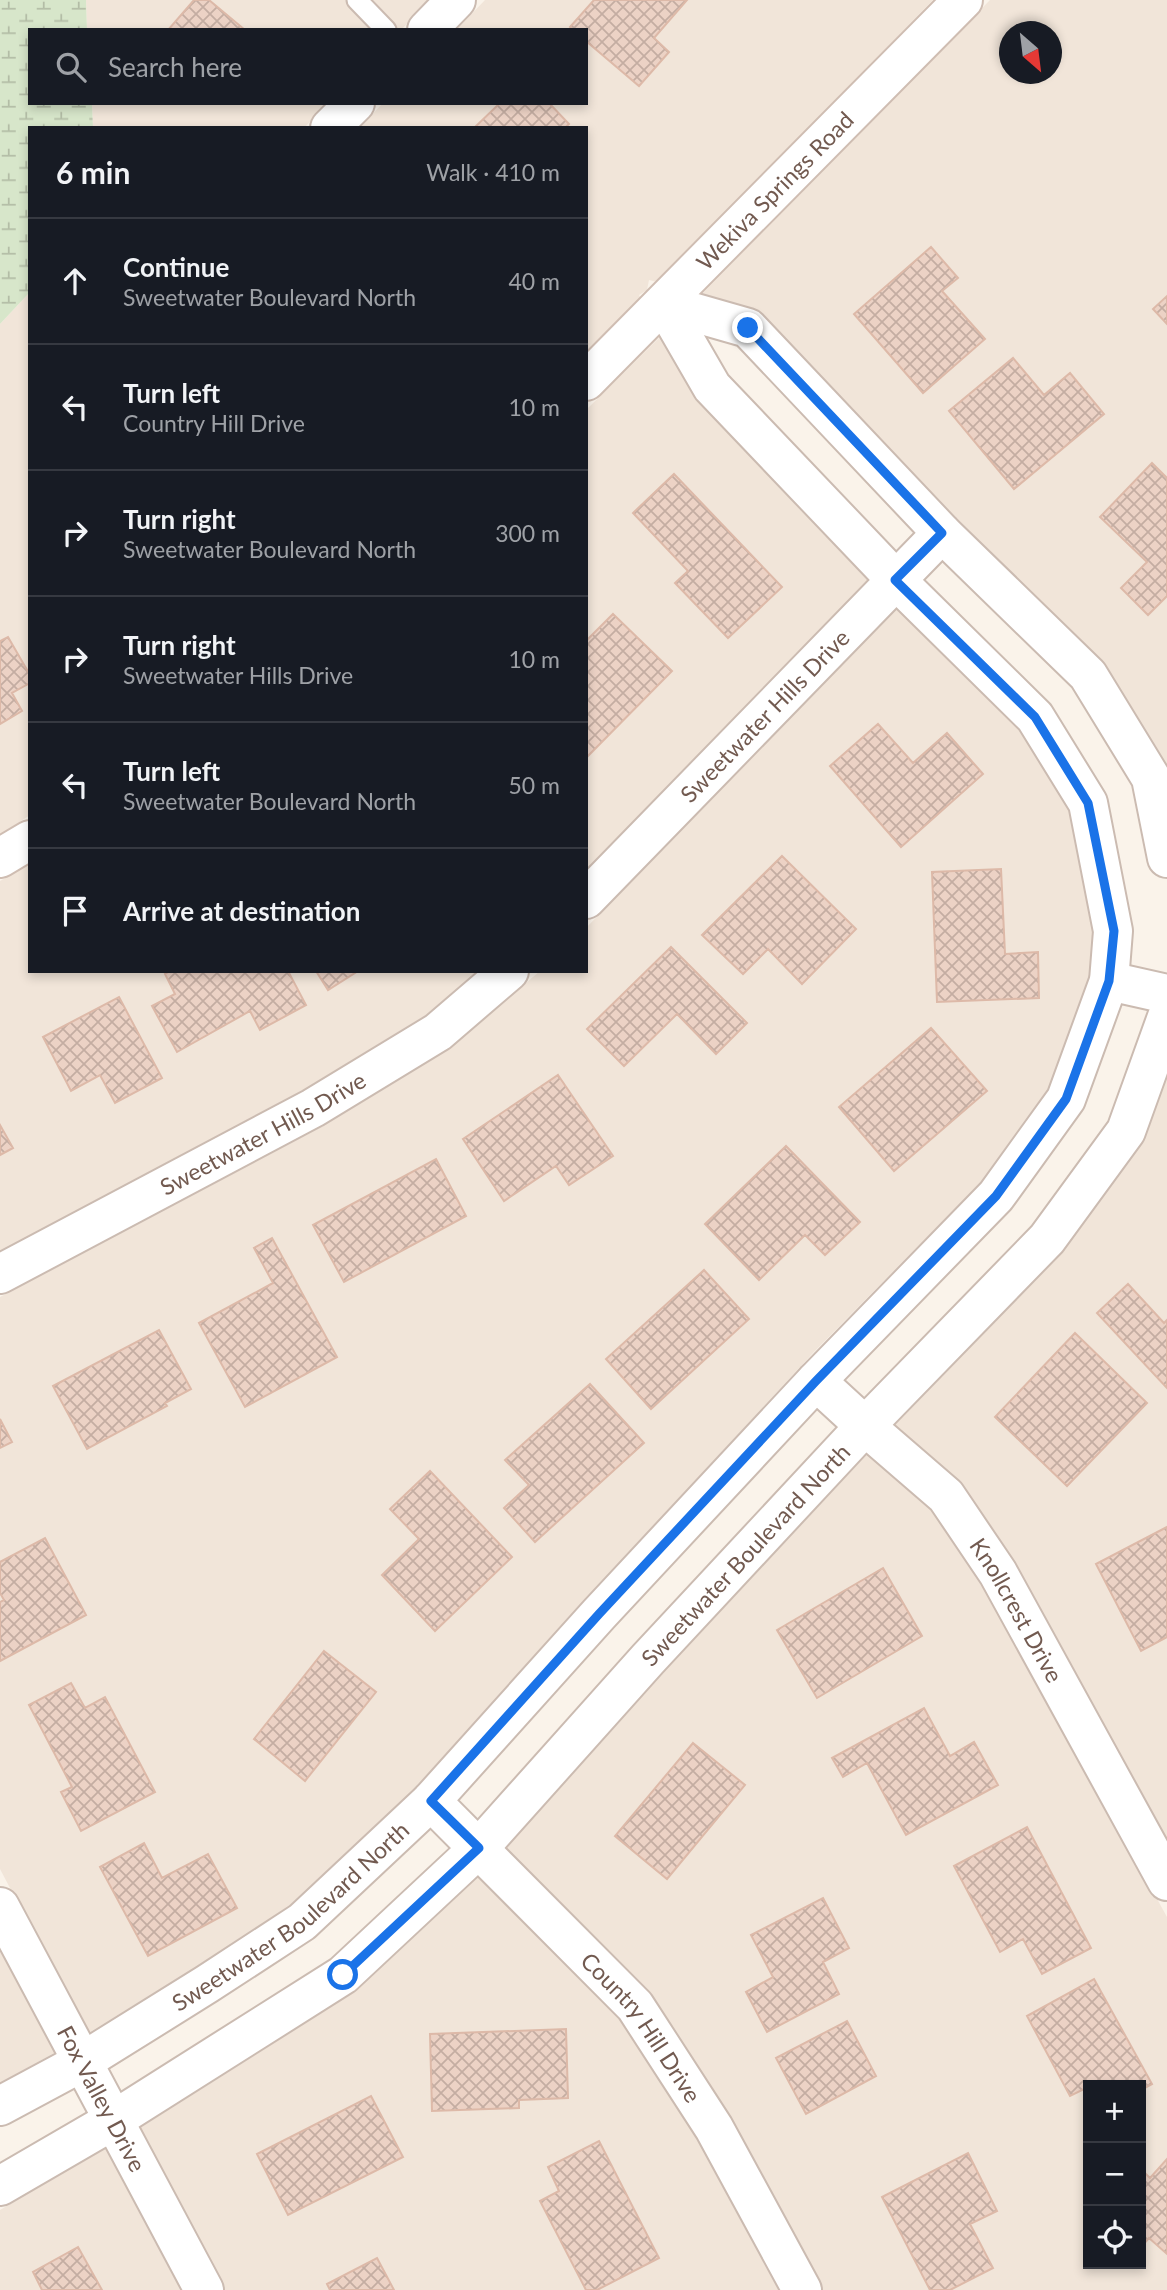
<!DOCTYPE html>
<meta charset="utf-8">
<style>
body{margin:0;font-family:Lato,sans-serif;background:#20242c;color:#f1f3f6}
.controls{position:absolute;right:21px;bottom:21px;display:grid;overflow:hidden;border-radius:0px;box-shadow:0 4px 10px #0003}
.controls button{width:63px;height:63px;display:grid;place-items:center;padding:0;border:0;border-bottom:2px solid #363941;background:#171b24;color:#f1f3f6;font:35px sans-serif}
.compass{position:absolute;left:999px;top:21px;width:63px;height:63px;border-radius:50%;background:#171b24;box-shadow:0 4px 10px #0003;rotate:152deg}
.stop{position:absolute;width:21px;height:21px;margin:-16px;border:5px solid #1a73e8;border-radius:50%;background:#fff}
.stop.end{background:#1a73e8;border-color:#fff;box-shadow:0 2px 7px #0008}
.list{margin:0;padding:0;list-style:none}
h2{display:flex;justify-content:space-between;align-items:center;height:91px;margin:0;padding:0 28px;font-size:30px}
h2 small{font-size:23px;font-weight:400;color:#9ea1a6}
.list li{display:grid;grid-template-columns:46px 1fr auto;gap:21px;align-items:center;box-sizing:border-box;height:126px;padding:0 28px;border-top:2px solid #363941}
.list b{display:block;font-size:26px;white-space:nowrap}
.list p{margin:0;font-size:23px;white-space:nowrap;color:#9ea1a6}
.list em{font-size:23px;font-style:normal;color:#9ea1a6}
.icon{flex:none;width:38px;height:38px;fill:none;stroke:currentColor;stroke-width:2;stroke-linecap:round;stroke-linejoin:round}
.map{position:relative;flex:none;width:1167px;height:2290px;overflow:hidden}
.search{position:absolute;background:#171b24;box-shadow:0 4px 10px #0003;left:28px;top:28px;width:560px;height:77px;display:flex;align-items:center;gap:18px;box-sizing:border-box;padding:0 24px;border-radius:0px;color:#9ea1a6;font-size:26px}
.panel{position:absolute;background:#171b24;box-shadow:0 4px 10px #0003;left:28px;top:126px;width:560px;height:847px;border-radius:0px}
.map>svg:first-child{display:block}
</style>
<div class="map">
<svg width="1167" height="2290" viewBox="0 0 1167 2290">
<defs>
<pattern id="wetland-marsh" width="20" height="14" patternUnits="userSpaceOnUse" patternTransform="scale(1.75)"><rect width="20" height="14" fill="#d7e6ca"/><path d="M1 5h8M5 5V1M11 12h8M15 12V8" fill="none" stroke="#b3bda6"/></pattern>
<pattern id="building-cross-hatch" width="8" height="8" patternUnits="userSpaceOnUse" patternTransform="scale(1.75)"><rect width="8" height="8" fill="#ecd2c5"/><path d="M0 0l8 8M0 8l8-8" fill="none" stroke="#c4ada2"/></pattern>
</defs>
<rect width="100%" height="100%" fill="#faf3ea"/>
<path fill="#f1e5d9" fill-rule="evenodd" d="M86,0H430L401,30H87Z
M485,0H933L657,282L649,280L647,290L639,295L641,299L586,353V128H359L383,103H586V30H456Z
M990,0H1167V773L954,519L761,314L751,308L702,294ZM1010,32H1052V74H1010Z
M92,103H328L304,128H93Z
M30,292V815L0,835V324Z
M662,335L869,579L586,870V410Z
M897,608L1021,729L1070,809L1094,930L1091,975L1050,1088L981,1182L813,1353L585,1600L417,1787L289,1906L196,1967L87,2034L0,1869V1297L323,1126L448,1049L540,971H586V928Z
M30,864V971H478L426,1015L303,1090L0,1251V881Z
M1167,1073V1843L893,1427L1061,1254L1141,1144Z
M868,1453L933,1509L983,1583L1167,1917V2290H823L728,2118L505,1849L662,1674ZM1088,2085H1141V2264H1088Z
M480,1875L621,2018L698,2138L782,2290H225L138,2129L354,1992Z
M0,1946L56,2052L0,2083Z
M107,2147L184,2290H0V2210Z"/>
<path fill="url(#wetland-marsh)" d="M0,0H86L87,30H30V103H92L93,128H30V292L0,324Z"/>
<path fill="url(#building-cross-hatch)" stroke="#ddb9a8" stroke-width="2" d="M194,0H209L245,30H168Z
M594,0H687L654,38L669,52L639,86L586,41V30H573L570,27Z
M500,103H549L569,124L565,128H474Z
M931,247L958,278L942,291L985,339L923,393L854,314Z
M1167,296V324L1153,309Z
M1013,358L1044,395L1070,373L1104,414L1014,489L949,411Z
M1152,463L1167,478V596L1148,615L1121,588L1147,562L1100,517Z
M674,474L782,587L728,638L675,583L688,571L633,513Z
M613,614L672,671L586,758V641Z
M8,637L30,675V683L12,693L22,711L0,724V641Z
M878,724L913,763L947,733L983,774L901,847L830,766Z
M782,856L856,929L802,984L768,949L743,974L702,935Z
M1001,869L1005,954L1038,952L1039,998L937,1002L932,872Z
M671,947L747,1023L716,1054L677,1014L624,1066L587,1029Z
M170,971H288L306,1005L260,1030L250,1011L177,1052L152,1006L175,994L165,974Z
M316,971H358L328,990Z
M119,997L162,1078L115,1103L100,1075L71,1091L43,1037Z
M931,1028L987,1091L894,1171L839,1107Z
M558,1075L613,1156L569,1185L556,1166L504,1201L463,1139Z
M0,1125L13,1148L0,1155Z
M786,1146L860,1222L825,1255L805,1235L759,1280L705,1224Z
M436,1159L466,1216L344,1282L313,1225Z
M272,1238L337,1357L245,1407L199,1323L273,1283L254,1248Z
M704,1270L749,1319L651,1409L606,1359Z
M1128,1284L1164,1323L1167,1320V1388L1097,1313Z
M159,1330L191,1389L165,1403L167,1406L87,1449L53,1386Z
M1075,1333L1147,1403L1067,1486L995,1417Z
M590,1384L644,1443L535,1542L504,1508L529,1485L505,1460Z
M0,1419L12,1442L0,1448Z
M430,1471L512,1557L435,1631L382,1575L419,1539L390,1509Z
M1167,1527V1637L1141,1651L1096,1564Z
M45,1538L86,1615L0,1661V1602L4,1600L0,1593V1562Z
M883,1568L922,1636L817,1698L777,1630Z
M324,1651L376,1692L305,1781L254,1739Z
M71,1683L85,1708L105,1697L155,1792L81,1831L61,1792L72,1787L29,1705Z
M924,1708L950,1756L974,1742L998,1785L906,1835L867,1763L843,1777L832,1758Z
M693,1743L745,1785L667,1879L615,1836Z
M1027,1827L1091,1948L1042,1974L1023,1939L1000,1952L954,1866Z
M144,1843L162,1878L208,1854L237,1908L148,1956L100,1867Z
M823,1898L849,1948L823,1962L839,1994L767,2032L746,1992L773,1977L751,1935Z
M1094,1979L1152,2084L1141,2090V2085H1088V2096L1084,2089L1070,2096L1027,2016Z
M847,2021L876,2076L806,2114L776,2058Z
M566,2029L568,2098L519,2100V2108L432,2111L430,2034Z
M371,2096L403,2157L288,2215L257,2154Z
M599,2141L659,2258L597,2290H586L540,2201L559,2191L548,2167Z
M968,2153L997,2211L970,2224L993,2268L950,2290H930L882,2197Z
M1167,2159V2254L1149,2238L1141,2247V2174L1143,2171L1150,2178Z
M78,2247L102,2290H42L33,2272Z
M377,2258L394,2290H330L327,2284Z"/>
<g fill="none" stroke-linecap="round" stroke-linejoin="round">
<defs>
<path id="lane" d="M357,0L386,30"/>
<g id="street">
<path d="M427,30L456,0"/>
<path d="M330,128L355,103"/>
<path d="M664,304L748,328L942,533L1088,675L1151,778L1167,858"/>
<path id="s1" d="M586,899L942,533"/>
<path d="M1109,981L1167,994"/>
<path id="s2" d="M0,1274L313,1108L438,1032L509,971"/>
<path id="s3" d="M816,1381L865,1426L946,1496L998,1573L1167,1881"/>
<path id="s4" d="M431,1801L635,2006L714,2128L802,2290"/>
<path id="s5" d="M0,1907L204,2290"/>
<path id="s6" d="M0,2106L82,2062L207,1984L302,1922L431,1801L599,1614L816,1381L996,1196L1066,1099L1109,981L1113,931L1088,803L1035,717L896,580L712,387L664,304"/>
<path id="s7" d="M0,2186L112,2121L343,1975L479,1848L648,1659L865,1426L1047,1239L1126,1131L1167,1017"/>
</g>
<g id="secondary">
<path id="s8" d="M586,381L963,0"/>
<path d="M0,858L30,840"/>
</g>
</defs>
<use href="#lane" stroke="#cbbbb1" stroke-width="23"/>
<use href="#street" stroke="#cbbbb1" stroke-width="42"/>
<use href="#secondary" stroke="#cfbdb2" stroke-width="42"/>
<use href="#lane" stroke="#fff" stroke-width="19"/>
<use href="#street" stroke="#fff" stroke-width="38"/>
<use href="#secondary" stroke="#fff" stroke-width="38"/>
</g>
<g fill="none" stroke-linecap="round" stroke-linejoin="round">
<path stroke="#1a73e8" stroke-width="9" d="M343,1975L479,1848L431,1801L599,1614L816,1381L996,1196L1066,1099L1109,981L1114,931L1088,803L1035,717L895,580L942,533L748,328"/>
</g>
<g text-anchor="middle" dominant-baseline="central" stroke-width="5" stroke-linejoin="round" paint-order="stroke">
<g font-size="23" fill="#725a50" stroke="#fdf7f0">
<text stroke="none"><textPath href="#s8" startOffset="268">Wekiva Springs Road</textPath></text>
<text stroke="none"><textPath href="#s1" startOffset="256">Sweetwater Hills Drive</textPath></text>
<text stroke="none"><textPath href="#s2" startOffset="298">Sweetwater Hills Drive</textPath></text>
<text stroke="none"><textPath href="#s7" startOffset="985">Sweetwater Boulevard North</textPath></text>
<text stroke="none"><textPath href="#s3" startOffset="308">Knollcrest Drive</textPath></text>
<text stroke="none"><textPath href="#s6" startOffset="348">Sweetwater Boulevard North</textPath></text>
<text stroke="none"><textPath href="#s4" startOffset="310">Country Hill Drive</textPath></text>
<text stroke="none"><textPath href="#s5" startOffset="217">Fox Valley Drive</textPath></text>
</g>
</g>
</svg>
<div class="controls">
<button>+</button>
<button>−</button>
<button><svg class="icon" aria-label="locate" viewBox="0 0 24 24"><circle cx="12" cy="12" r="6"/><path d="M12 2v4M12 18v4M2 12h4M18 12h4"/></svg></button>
</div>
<svg class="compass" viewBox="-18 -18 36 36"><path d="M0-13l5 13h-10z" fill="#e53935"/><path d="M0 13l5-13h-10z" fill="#9ea1a6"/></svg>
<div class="stop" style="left:343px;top:1975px"></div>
<div class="stop end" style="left:748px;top:328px"></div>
<div class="search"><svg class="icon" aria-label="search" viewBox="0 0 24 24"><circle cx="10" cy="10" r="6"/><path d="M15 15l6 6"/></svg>Search here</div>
<section class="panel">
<h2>6 min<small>Walk · 410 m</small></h2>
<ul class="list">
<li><svg class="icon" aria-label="ahead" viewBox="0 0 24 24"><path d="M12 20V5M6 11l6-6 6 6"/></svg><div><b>Continue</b><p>Sweetwater Boulevard North</p></div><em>40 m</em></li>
<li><svg class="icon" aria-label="left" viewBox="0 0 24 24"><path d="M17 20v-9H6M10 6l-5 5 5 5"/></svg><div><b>Turn left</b><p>Country Hill Drive</p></div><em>10 m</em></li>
<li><svg class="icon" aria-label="right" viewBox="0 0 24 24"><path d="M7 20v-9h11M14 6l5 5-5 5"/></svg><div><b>Turn right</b><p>Sweetwater Boulevard North</p></div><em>300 m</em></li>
<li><svg class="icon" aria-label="right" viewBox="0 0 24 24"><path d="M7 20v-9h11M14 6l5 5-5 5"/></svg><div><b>Turn right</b><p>Sweetwater Hills Drive</p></div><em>10 m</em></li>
<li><svg class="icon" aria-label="left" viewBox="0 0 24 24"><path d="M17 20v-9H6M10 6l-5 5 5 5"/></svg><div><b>Turn left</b><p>Sweetwater Boulevard North</p></div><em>50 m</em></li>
<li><svg class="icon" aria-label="arrive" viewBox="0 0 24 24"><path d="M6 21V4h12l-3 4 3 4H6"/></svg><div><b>Arrive at destination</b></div></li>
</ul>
</section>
</div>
